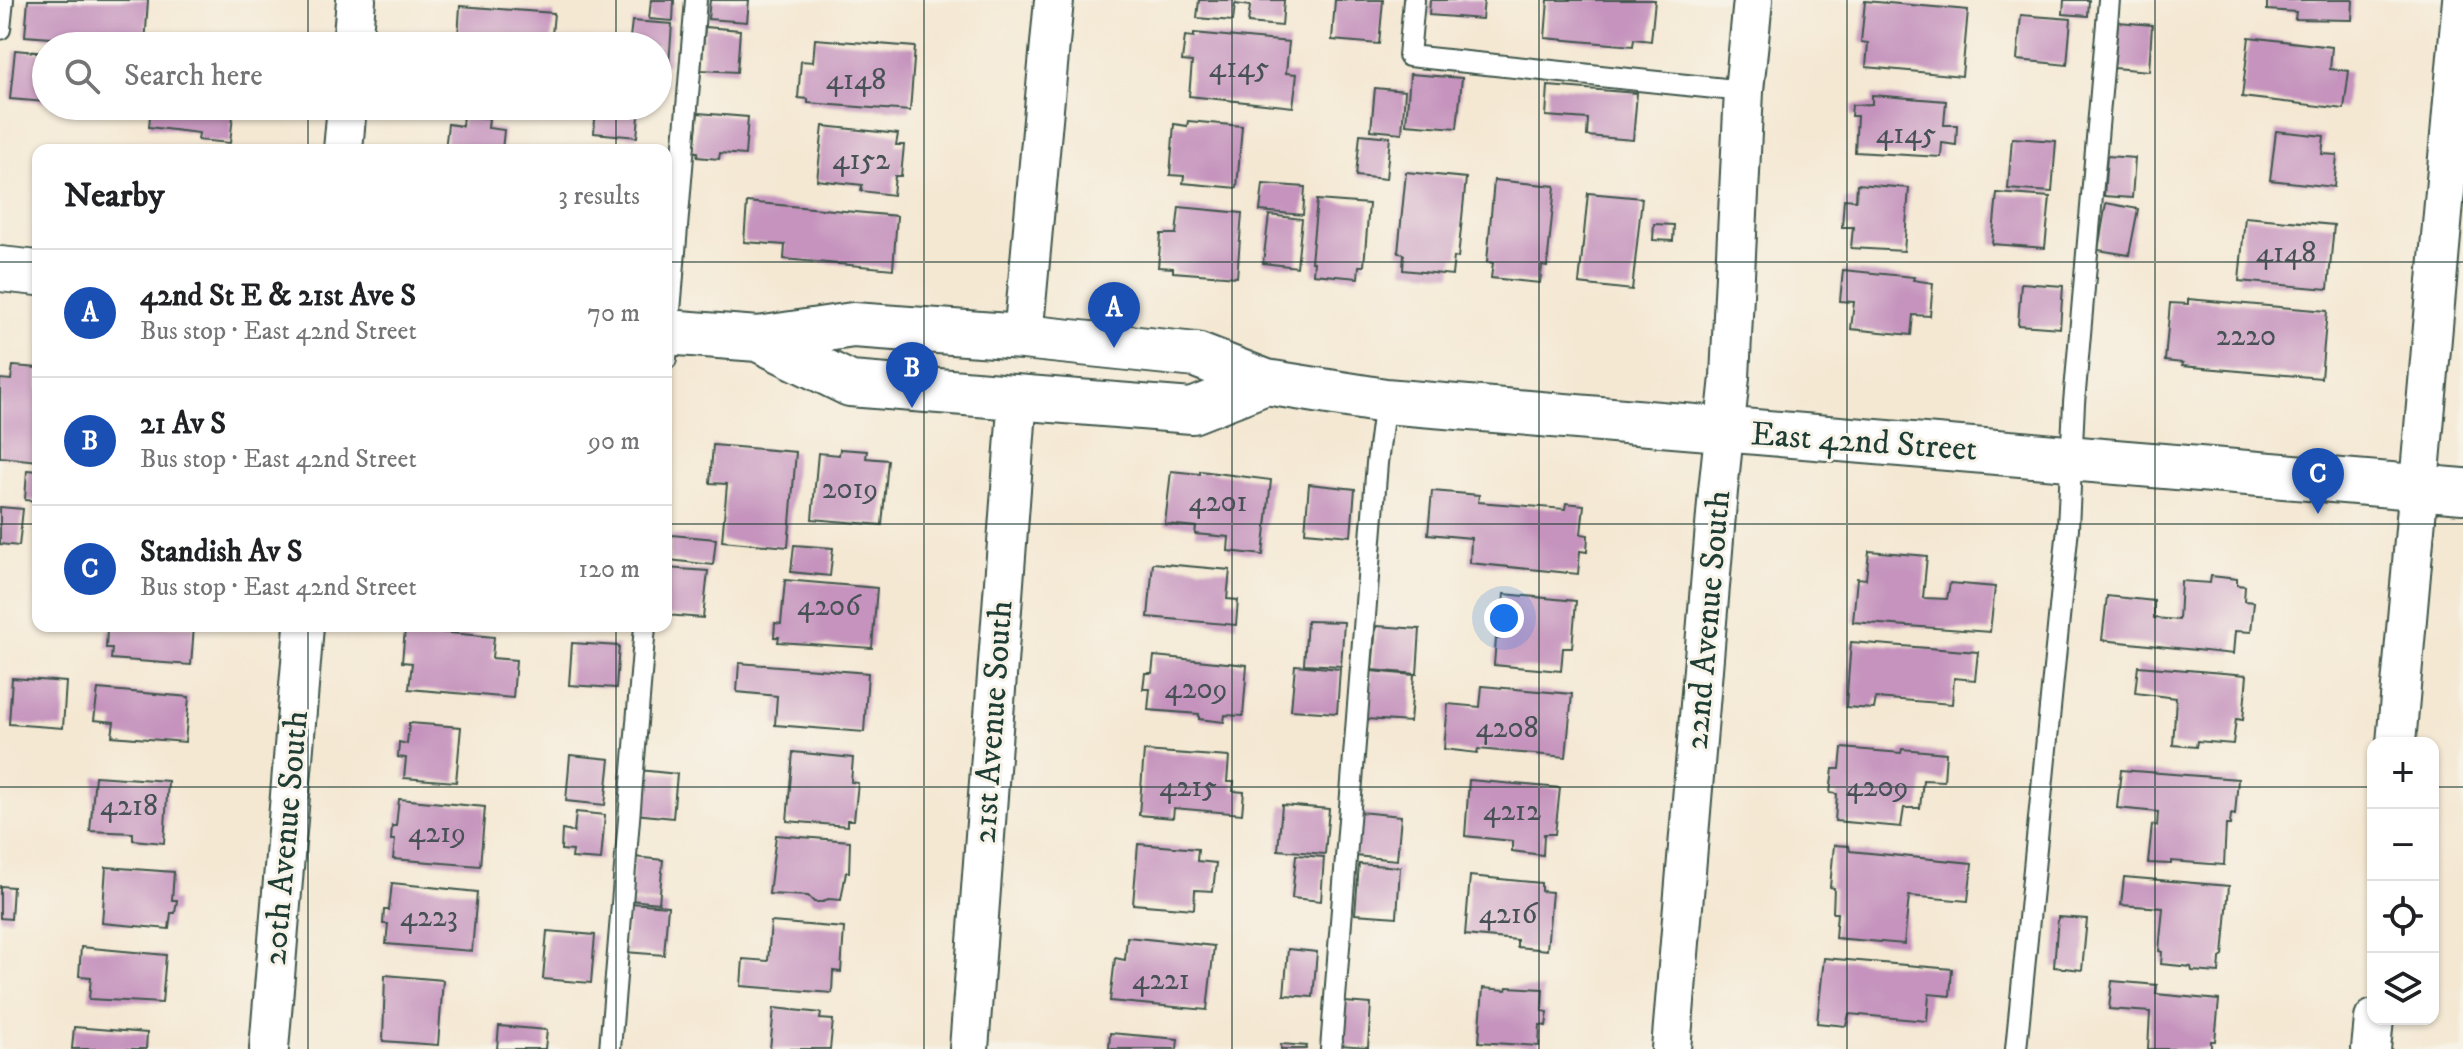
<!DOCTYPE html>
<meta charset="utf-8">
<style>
body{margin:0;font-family:"IM FELL DW Pica",serif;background:#f6f6f6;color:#202124}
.controls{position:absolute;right:24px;bottom:24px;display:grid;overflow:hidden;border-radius:16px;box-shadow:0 2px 6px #0004}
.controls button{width:72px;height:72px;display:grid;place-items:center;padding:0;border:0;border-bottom:2px solid #e0e0e0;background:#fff;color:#202124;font:40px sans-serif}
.you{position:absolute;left:1504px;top:618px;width:28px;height:28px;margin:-20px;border:6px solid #fff;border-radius:50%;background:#1a73e8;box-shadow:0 0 0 12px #1a73e833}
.badge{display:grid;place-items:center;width:52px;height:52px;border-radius:50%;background:#c8321e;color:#fff;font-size:26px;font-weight:700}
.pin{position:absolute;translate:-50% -66px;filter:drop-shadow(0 2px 4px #0008)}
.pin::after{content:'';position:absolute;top:42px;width:28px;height:24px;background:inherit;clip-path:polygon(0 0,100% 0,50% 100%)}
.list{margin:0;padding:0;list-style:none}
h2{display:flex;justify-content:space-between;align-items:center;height:104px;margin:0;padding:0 32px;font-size:34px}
h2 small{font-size:26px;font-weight:400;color:#757577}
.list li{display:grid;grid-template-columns:52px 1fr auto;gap:24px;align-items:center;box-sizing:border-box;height:128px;padding:0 32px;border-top:2px solid #e0e0e0}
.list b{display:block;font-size:30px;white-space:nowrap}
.list p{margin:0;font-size:26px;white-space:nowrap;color:#757577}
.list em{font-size:26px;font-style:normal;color:#757577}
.icon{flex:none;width:44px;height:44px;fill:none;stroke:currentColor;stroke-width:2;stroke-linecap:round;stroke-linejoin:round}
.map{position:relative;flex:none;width:2463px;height:1049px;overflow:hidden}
.search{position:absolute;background:#fff;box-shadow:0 2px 6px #0004;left:32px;top:32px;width:640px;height:88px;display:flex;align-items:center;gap:20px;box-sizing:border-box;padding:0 28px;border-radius:44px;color:#757577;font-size:30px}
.panel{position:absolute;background:#fff;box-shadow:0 2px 6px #0004;left:32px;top:144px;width:640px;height:488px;border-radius:16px}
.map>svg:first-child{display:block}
</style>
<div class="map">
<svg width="2463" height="1049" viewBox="0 0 2463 1049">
<rect width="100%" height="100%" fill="#f7f3e8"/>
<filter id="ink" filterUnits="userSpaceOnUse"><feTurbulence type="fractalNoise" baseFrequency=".0125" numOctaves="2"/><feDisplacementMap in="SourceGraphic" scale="16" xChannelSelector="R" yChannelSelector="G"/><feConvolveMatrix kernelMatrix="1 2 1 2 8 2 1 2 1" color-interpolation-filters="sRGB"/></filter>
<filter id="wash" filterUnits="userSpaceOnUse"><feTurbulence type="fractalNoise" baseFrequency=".006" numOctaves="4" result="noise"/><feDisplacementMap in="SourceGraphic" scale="32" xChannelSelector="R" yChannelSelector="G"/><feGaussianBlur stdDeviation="1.8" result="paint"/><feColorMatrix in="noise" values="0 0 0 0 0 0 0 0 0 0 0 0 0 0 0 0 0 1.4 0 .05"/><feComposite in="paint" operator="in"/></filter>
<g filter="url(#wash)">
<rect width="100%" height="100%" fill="#f4e8d3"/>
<g id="blocks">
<path fill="#c593bd" d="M28,0H148L145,45L25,36Z
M651,0H674L673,21L649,19Z
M710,0H749L747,22L708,19Z
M1199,0H1284L1282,26L1248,23L1250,6L1235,4L1233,21L1197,18Z
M1335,0H1383L1379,44L1332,40Z
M1430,0H1484L1482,19L1429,15Z
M1548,0H1655L1651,41L1634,39L1633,46L1545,38Z
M2064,0H2089L2088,16L2063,14Z
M2267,0H2353L2352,20L2295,19L2296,12L2267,10Z
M1865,1L1968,10L1962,76L1866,67L1868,43L1861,42Z
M460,6L554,13L551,46H463V39L458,38Z
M2021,15L2071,19L2067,65L2017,60Z
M632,21L672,24L669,65L658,64V46H629Z
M2118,22L2152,25L2149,71L2114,68Z
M705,27L740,30L737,72L701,70Z
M1194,33L1289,42L1286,73L1297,74L1293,107L1189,96L1192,62L1182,61L1185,36L1194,37Z
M2249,37L2332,47L2330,69L2349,71L2344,109L2242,97Z
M815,39L915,47L910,111L808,103V99L798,98L801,61L813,62Z
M15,50L46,53V102L10,99Z
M1410,74L1462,78L1457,128L1406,124Z
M1548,86L1637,93L1633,140L1587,136L1588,119L1546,116Z
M1375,88L1405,91L1402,133L1371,130Z
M1872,95L1946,101L1944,125H1957L1956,145L1942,143L1941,157L1855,152L1857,116H1851L1852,105L1872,104Z
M151,106H234L230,143L198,140L199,133L149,127Z
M596,106H640L637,137L594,133Z
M698,113L748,117L745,155L720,153L719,159L697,157L698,152H694Z
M463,116L489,118L488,128L504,130L502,150H445L448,124L462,126Z
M1188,121L1242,126L1237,188L1183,183L1184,176L1170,175L1174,124L1187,126Z
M823,126L898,134L896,145H904L901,176H895L893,195L861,191L862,185L817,180Z
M2276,131L2324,136L2322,154L2337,155L2334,187L2270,180Z
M1360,134L1390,137L1386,179L1356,176Z
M2012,138L2056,141L2052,192L2008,189Z
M2107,156L2135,158L2132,198L2104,196Z
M1406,172L1466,178L1458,258L1454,257L1452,275L1403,270L1404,254L1398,253Z
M1494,180L1555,186L1547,267L1542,266L1540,283L1491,278L1493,263L1487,262Z
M1263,184L1305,187L1303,215L1260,211Z
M1857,184L1909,188L1904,251L1851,248L1853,227H1842L1844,199L1856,200Z
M1588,193L1642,198L1632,290L1579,284Z
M1997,193L2050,197L2045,248L1992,244Z
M1317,200L1369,204L1364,266H1359L1358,278L1313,274L1314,262H1311Z
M747,202L897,216L893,269L784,259L785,245L744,242Z
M2106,203L2138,209L2129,255L2098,250Z
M1179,207L1242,213L1237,277L1173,272V268L1158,267L1161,234H1176Z
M1269,215L1302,219L1297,267L1263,263Z
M2245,217L2334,225L2328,289L2239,281Z
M1654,224L1674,225L1673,241L1653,240Z
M1843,270L1914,277L1913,280L1933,283L1930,316L1913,315L1911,335L1851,329L1854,302L1840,301Z
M2021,283L2063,286L2060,328L2018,325Z
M2188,299L2327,311L2321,378L2182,366L2183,363L2165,361L2170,303L2188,304Z
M13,366L38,368V461L0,457V379L11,380Z
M713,445L796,452L788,547L722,541L727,484L710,483Z
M840,449L867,451L866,458L888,460L882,525L812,519L818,453L839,455Z
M27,470L38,471V501L25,500Z
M1171,471L1200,474V471L1271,480L1263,555L1228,551L1229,537L1195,534L1196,527L1165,524Z
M1309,484L1355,489L1351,536L1305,532Z
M1432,491L1479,495L1478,502L1565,509L1566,503L1584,505L1581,534L1588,535L1587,552L1580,551L1578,574L1470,563L1471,538L1428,534Z
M0,507L23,509L19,546L0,544Z
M671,535L716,539L713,565L669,560Z
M794,545L833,548L830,576L791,572Z
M1869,551L1927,556L1923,598L1947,599L1950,583L1995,587L1990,632L1853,622L1857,578L1866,579Z
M1153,563L1230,570L1227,599L1238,600L1236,625L1148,617Z
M666,568L708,571L703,618L666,615Z
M2211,576L2237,579V585L2245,586L2244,601L2254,602L2251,632L2235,631L2233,654L2102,640L2107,596L2154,601V618L2179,620L2181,581L2210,583Z
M785,580L877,588L872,648L778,642L779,637H774L775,623L781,624Z
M1504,594L1576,601L1572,648H1563L1561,671L1494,665L1496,639H1500Z
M1307,621L1344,622L1341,666L1304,664Z
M114,626H194L191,665L111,659L112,648H106L107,629L114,630Z
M1376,626L1420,629L1417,674L1372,670Z
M405,629L494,637L492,658L516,660L513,698L409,689L412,663L402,662Z
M1851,642L1978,652L1975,680L1954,678L1952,704L1876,698L1874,709L1846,707Z
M572,643L619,646L616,688L569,685Z
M1154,656L1247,665L1243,716L1225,715L1224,722L1199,719V714L1148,710L1150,689H1143L1145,673H1152Z
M739,663L868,673L864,732L775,725L777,696L737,692Z
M1295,665L1340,669L1337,713L1291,710Z
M2138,666L2247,675L2243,720L2236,719L2233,744L2197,741L2196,747L2173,745L2176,698L2135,693Z
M1371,671L1414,675L1410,722L1367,719Z
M12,678L66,682L63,728L9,724Z
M1482,686L1572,694L1566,757L1478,749L1477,753L1444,749L1448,704L1480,707Z
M98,689L189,697L185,742L112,736L114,722L94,720Z
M409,723L461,727L456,782L404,778L406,758L398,757L399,742L407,744Z
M1842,748L1901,753L1902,749L1946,753L1944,781L1923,780L1920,808H1904L1901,827L1835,821L1837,794L1830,793L1833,769H1840Z
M1144,751L1229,757L1227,782H1234L1233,791L1244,792L1242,814L1174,808L1173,818L1139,815Z
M793,752L853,758L851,782L858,783L854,820H847V826L787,821Z
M570,755L610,759L605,805L566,801Z
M639,770L677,774L673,818L635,814Z
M2121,770L2238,779L2235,815L2231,814L2230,825H2226L2224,865L2171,861V864L2148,863L2152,825L2157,826L2158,812L2117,808Z
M95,776L168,781L164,843L133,840V833L90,831Z
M1469,780L1560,788L1555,834H1544L1543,855L1512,851V841L1465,836Z
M399,799L485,807L480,866L393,859L395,840H391L392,826H396Z
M1282,805L1329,809L1325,854L1278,850Z
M576,812L605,815L601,860L572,858L573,851L561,850L562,830L574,832Z
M1359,812L1401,816L1397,860L1355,856Z
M776,835L850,841L849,872H846L841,900L828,899L823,902H814L808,896L769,894Z
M1138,844L1198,849L1197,861L1216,863L1213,891L1195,890L1194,909L1133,904Z
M1834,845L1849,846L1850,851L1972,863L1968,901L1909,896L1904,944L1835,938L1837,913H1833L1834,888L1830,887Z
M1296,855L1324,857L1321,901L1292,898Z
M634,857L663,860L659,903L630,900Z
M1359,864L1400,867L1397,917L1355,914Z
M106,867L174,872L172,900H177L175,913H171L169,929L102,923Z
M1470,876L1541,883V891L1552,892L1547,950L1517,947V940L1465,935Z
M2124,877L2229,886L2223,956L2220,958L2219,973L2192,971L2191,967L2161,964L2162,952L2159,951L2163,908L2121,905Z
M392,883L477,892L472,951L386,944L388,924H383L384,910H389Z
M0,886L13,887L11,919L0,918Z
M630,903L668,906L664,955L625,952Z
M2058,917L2087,919L2082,970L2054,967Z
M771,922L844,928L841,972L833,971L832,993L741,986L743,959L768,961Z
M547,931L595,935L591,983L543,979Z
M1127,937L1214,946L1207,1010L1110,1001L1115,958L1125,960Z
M81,947L166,955L162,1003L89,999L91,977L79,976Z
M1288,949L1317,952L1313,997L1284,995Z
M1824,958L1952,969L1950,996L1929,994L1927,1021L1849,1014L1846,1026L1817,1023Z
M385,975L443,980L438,1045L383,1041Z
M2112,981L2157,985L2156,994L2219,1000L2215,1041H2211V1049H2148L2150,1012L2109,1009Z
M1507,987L1543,989L1542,1011L1548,1012L1546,1026L1540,1025L1539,1046L1479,1042L1483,988L1506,990Z
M1344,1002L1371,1004L1368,1047L1339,1045Z
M774,1008L821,1013L820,1019L833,1020L830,1049H770Z
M499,1026L547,1030L545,1049H497Z
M74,1027L147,1033L146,1049H72Z
M1110,1033L1178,1039L1177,1049H1109Z
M1281,1044L1307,1046L1306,1049H1281Z"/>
</g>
</g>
<g filter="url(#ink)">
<use href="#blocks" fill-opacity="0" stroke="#3f574c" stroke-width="2"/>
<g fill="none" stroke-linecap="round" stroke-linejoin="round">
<defs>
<path id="service" d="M1414,0L1409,56L1744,91
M0,29L3,0
M666,359L696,0
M610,1049L645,626
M1331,1049L1377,463L1385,401
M2016,1049L2068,528L2074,403L2109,0"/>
<path id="minor" d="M352,46L356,0
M343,150L347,106
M1023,337L1054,0
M2396,743L2462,0
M269,1049L304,626
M969,1049L1018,396
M1671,1049L1718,491L1730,377L1744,91L1753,0
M2371,1049L2374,1019"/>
<path id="tertiary" d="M0,269L38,273
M666,332L758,339L853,325L1023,337L1196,355L1266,382L1385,401L2463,491
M758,339L850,384L1192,411L1266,382"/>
</defs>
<use href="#service" stroke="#3f574c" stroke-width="24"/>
<use href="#minor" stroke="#3f574c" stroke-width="42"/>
<use href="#tertiary" stroke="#3f574c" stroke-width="48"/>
<use href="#service" stroke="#fff" stroke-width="20"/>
<use href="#minor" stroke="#fff" stroke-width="38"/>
<use href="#tertiary" stroke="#fff" stroke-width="44"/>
</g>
</g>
<path fill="none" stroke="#1f3d34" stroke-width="2" stroke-opacity="0.55" d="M308,0V46M616,0V46M924,0V1049M1232,0V1049M1539,0V1049M1847,0V1049M2155,0V1049M308,106V150M616,106V150M0,262H38M666,262H2463M0,524H38M666,524H2463M308,626V1049M616,626V1049M0,787H2373M2433,787H2463"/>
<g text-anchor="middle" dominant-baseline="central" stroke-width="6" stroke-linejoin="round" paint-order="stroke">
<g font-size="30" fill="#485256">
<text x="1239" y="68">4145</text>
<text x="856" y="80">4148</text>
<text x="1906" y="134">4145</text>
<text x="861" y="160">4152</text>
<text x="2286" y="253">4148</text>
<text x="2246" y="336">2220</text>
<text x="850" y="489">2019</text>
<text x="1218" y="502">4201</text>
<text x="829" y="606">4206</text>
<text x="1196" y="689">4209</text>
<text x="1507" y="728">4208</text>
<text x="1188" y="787">4215</text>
<text x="1877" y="787">4209</text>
<text x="129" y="806">4218</text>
<text x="1512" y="811">4212</text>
<text x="437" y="833">4219</text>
<text x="1508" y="914">4216</text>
<text x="429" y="917">4223</text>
<text x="1161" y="980">4221</text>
</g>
<g font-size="34" fill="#1f3d34" stroke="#f7f3e8">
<text transform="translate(1864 442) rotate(4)">East 42nd Street</text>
<text transform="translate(1708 620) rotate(-85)">22nd Avenue South</text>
<text transform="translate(993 722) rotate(-86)">21st Avenue South</text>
<text transform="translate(286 838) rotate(-85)">20th Avenue South</text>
</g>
</g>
</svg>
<div class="controls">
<button>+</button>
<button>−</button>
<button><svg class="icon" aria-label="locate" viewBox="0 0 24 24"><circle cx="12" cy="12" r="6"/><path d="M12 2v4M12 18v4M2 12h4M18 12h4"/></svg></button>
<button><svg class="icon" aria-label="layers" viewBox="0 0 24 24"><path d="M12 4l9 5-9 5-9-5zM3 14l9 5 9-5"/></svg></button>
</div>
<div class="you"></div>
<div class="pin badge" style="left:1114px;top:348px;background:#1a4fb4">A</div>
<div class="pin badge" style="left:912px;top:408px;background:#1a4fb4">B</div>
<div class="pin badge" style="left:2318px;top:514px;background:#1a4fb4">C</div>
<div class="search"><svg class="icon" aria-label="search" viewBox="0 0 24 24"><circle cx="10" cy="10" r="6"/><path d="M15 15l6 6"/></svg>Search here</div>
<section class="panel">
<h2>Nearby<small>3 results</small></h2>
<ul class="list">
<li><span class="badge" style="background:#1a4fb4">A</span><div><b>42nd St E &amp; 21st Ave S</b><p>Bus stop · East 42nd Street</p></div><em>70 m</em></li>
<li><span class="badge" style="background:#1a4fb4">B</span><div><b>21 Av S</b><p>Bus stop · East 42nd Street</p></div><em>90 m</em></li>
<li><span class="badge" style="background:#1a4fb4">C</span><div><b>Standish Av S</b><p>Bus stop · East 42nd Street</p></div><em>120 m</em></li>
</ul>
</section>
</div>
